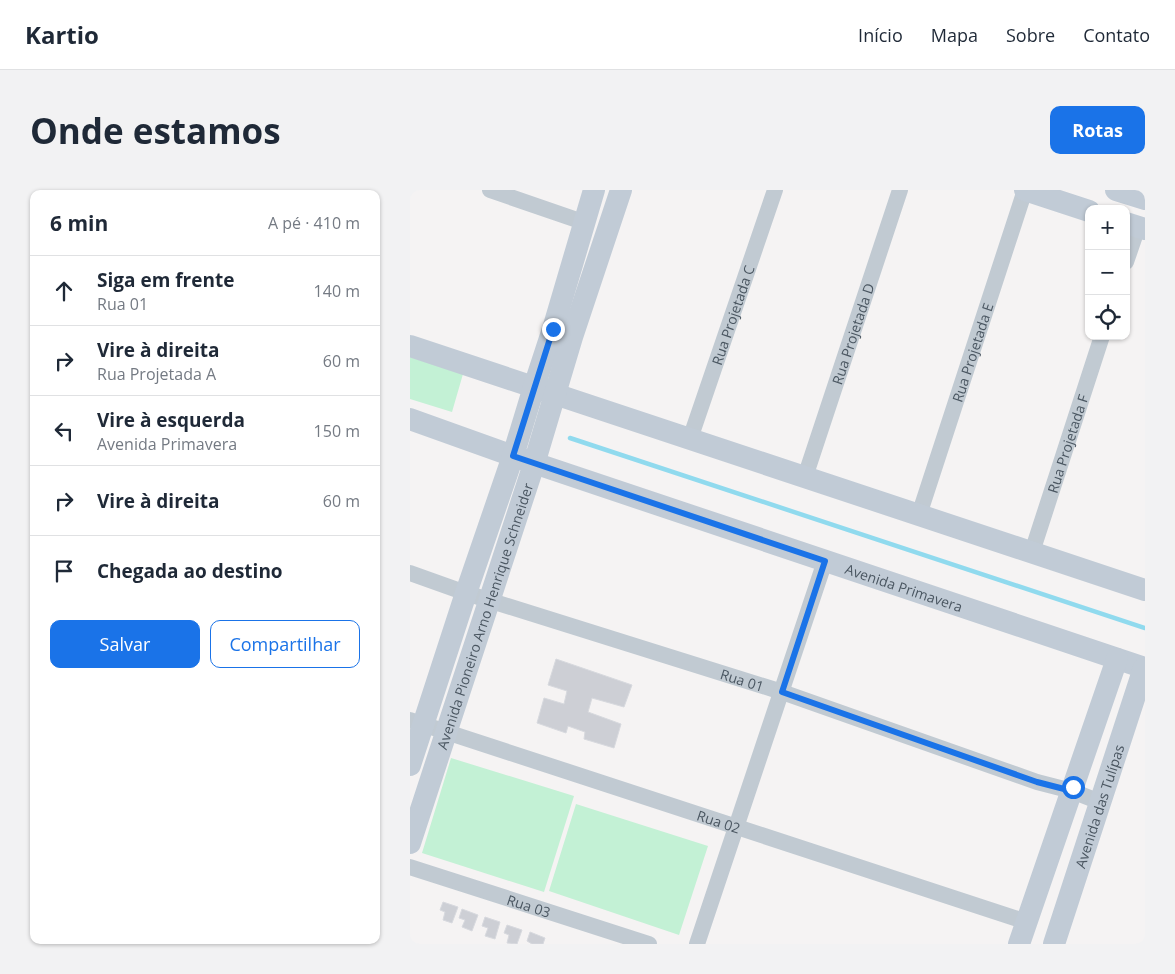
<!DOCTYPE html>
<html lang="pt">
<meta charset="utf-8">
<style>
body{margin:0;font-family:"Open Sans",sans-serif;background:#f2f2f3;color:#1f2937}
.controls{position:absolute;right:15px;top:15px;display:grid;overflow:hidden;border-radius:10px;box-shadow:0 1px 4px #0004}
.controls button{width:45px;height:45px;display:grid;place-items:center;padding:0;border:0;border-bottom:1px solid #e0e1e3;background:#fff;color:#1f2937;font:25px sans-serif}
.stop{position:absolute;width:15px;height:15px;margin:-11px;border:4px solid #1a73e8;border-radius:50%;background:#fff}
.stop.end{background:#1a73e8;border-color:#fff;box-shadow:0 1px 5px #0008}
.list{margin:0;padding:0;list-style:none}
h2{display:flex;justify-content:space-between;align-items:center;height:65px;margin:0;padding:0 20px;font-size:21px}
h2 small{font-size:16px;font-weight:400;color:#747a83}
.list li{display:grid;grid-template-columns:32px 1fr auto;gap:15px;align-items:center;box-sizing:border-box;height:70px;padding:0 20px;border-top:1px solid #e0e1e3}
.list b{display:block;font-size:19px;white-space:nowrap}
.list p{margin:0;font-size:16px;white-space:nowrap;color:#747a83}
.list em{font-size:16px;font-style:normal;color:#747a83}
.actions{display:flex;gap:10px;padding:15px 20px}
.actions a{flex:1;padding:11px 0;border:1px solid #1a73e8;border-radius:10px;text-align:center;font-size:18px;color:#1a73e8}
.actions .main{background:#1a73e8;color:#fff}
.icon{flex:none;width:28px;height:28px;fill:none;stroke:currentColor;stroke-width:2;stroke-linecap:round;stroke-linejoin:round}
.map{position:relative;flex:none;width:735px;height:754px;overflow:hidden;border-radius:10px}
header{display:flex;align-items:center;gap:30px;box-sizing:border-box;height:70px;padding:0 25px;background:#fff;border-bottom:1px solid #e0e1e3}
header strong{font-size:24px}
nav{display:flex;gap:28px;margin-inline-start:auto;font-size:18px}
.intro{display:flex;align-items:center;justify-content:space-between;box-sizing:border-box;height:120px;padding:0 30px}
h1{margin:0;font-size:35px}
.button{padding:12px 22px;border-radius:10px;background:#1a73e8;color:#fff;font-size:18px;font-weight:700}
main{display:flex;gap:30px;padding:0 30px}
aside{flex:1;background:#fff;border-radius:10px;box-shadow:0 1px 4px #0004}
.map>svg:first-child{display:block}
</style>
<header>
<strong>Kartio</strong>
<nav><a>Início</a><a>Mapa</a><a>Sobre</a><a>Contato</a></nav>
</header>
<div class="intro"><h1>Onde estamos</h1><a class="button">Rotas</a></div>
<main>
<aside>
<h2>6 min<small>A pé · 410 m</small></h2>
<ul class="list">
<li><svg class="icon" aria-label="ahead" viewBox="0 0 24 24"><path d="M12 20V5M6 11l6-6 6 6"/></svg><div><b>Siga em frente</b><p>Rua 01</p></div><em>140 m</em></li>
<li><svg class="icon" aria-label="right" viewBox="0 0 24 24"><path d="M7 20v-9h11M14 6l5 5-5 5"/></svg><div><b>Vire à direita</b><p>Rua Projetada A</p></div><em>60 m</em></li>
<li><svg class="icon" aria-label="left" viewBox="0 0 24 24"><path d="M17 20v-9H6M10 6l-5 5 5 5"/></svg><div><b>Vire à esquerda</b><p>Avenida Primavera</p></div><em>150 m</em></li>
<li><svg class="icon" aria-label="right" viewBox="0 0 24 24"><path d="M7 20v-9h11M14 6l5 5-5 5"/></svg><div><b>Vire à direita</b></div><em>60 m</em></li>
<li><svg class="icon" aria-label="arrive" viewBox="0 0 24 24"><path d="M6 21V4h12l-3 4 3 4H6"/></svg><div><b>Chegada ao destino</b></div></li>
</ul>
<div class="actions"><a class="main">Salvar</a><a>Compartilhar</a></div>
</aside>
<div class="map">
<svg width="735" height="754" viewBox="0 0 735 754">
<rect width="100%" height="100%" fill="#f5f3f3"/>
<path fill="#c3f1d5" d="M0,167L53,184L42,222L0,209Z
M41,568L164,606L134,702L12,663Z
M166,614L298,656L269,745L139,701Z"/>
<g fill="none" stroke-linecap="round" stroke-linejoin="round">
<path stroke="#90daee" stroke-width="4.5" d="M160,248L735,438"/>
</g>
<path fill="#cdcfd5" stroke="#d7d9de" d="M146,469L222,495L214,517L182,508L178,522L211,534L204,558L174,549L175,542L158,536L156,543L127,533L134,508L154,514L157,501L138,495Z
M33,712L48,717L42,733L33,730L35,722L30,720Z
M52,719L68,725L62,741L52,737L55,730L49,728Z
M75,727L90,732L85,749L75,746L78,738L72,736Z
M97,735L112,740L107,754L97,753L99,745L94,743Z
M120,742L135,748L133,754H122L117,751Z"/>
<g fill="none" stroke-linecap="round" stroke-linejoin="round">
<g stroke="#c1cad2" stroke-width="16">
<path d="M80,0L173,32"/>
<path d="M716,72L728,37"/>
<path id="s1" d="M280,249L365,0"/>
<path id="s2" d="M395,287L490,0"/>
<path id="s3" d="M509,325L615,0"/>
<path id="s4" d="M622,362L692,146"/>
<path id="s5" d="M0,383L56,403L372,502L627,592L662,601L690,612"/>
<path id="s6" d="M0,530L617,732"/>
<path id="s7" d="M0,677L239,754"/>
<path d="M287,754L415,371"/>
</g>
<g stroke="#c1cbd6" stroke-width="22">
<path d="M615,0L679,21"/>
<path d="M706,0L735,9"/>
<path d="M716,33L735,39"/>
<path d="M0,156L735,400"/>
<path id="s8" d="M0,229L103,266L735,478"/>
<path d="M0,575L56,403L103,266L124,197L143,139L184,0"/>
<path id="s9" d="M0,653L124,274L162,147L211,0"/>
<path d="M609,754L707,469"/>
<path id="s10" d="M644,754L734,478"/>
</g>
</g>
<g fill="none" stroke-linecap="round" stroke-linejoin="round">
<path stroke="#1a73e8" stroke-width="6" d="M143,139L103,266L415,371L372,502L627,592L662,601L663,597"/>
</g>
<g text-anchor="middle" dominant-baseline="central" stroke-width="5" stroke-linejoin="round" paint-order="stroke">
<g font-size="14" fill="#4a5661" stroke="#fff">
<text stroke="none"><textPath href="#s1" startOffset="131">Rua Projetada C</textPath></text>
<text stroke="none"><textPath href="#s2" startOffset="151">Rua Projetada D</textPath></text>
<text stroke="none"><textPath href="#s3" startOffset="171">Rua Projetada E</textPath></text>
<text stroke="none"><textPath href="#s4" startOffset="114">Rua Projetada F</textPath></text>
<text stroke="none"><textPath href="#s8" startOffset="522">Avenida Primavera</textPath></text>
<text stroke="none"><textPath href="#s9" startOffset="239">Avenida Pioneiro Arno Henrique Schneider</textPath></text>
<text stroke="none"><textPath href="#s5" startOffset="349">Rua 01</textPath></text>
<text stroke="none"><textPath href="#s10" startOffset="145">Avenida das Tulípas</textPath></text>
<text stroke="none"><textPath href="#s6" startOffset="325">Rua 02</textPath></text>
<text stroke="none"><textPath href="#s7" startOffset="125">Rua 03</textPath></text>
</g>
</g>
</svg>
<div class="controls">
<button>+</button>
<button>−</button>
<button><svg class="icon" aria-label="locate" viewBox="0 0 24 24"><circle cx="12" cy="12" r="6"/><path d="M12 2v4M12 18v4M2 12h4M18 12h4"/></svg></button>
</div>
<div class="stop" style="left:663px;top:597px"></div>
<div class="stop end" style="left:143px;top:139px"></div>
</div>
</main>
